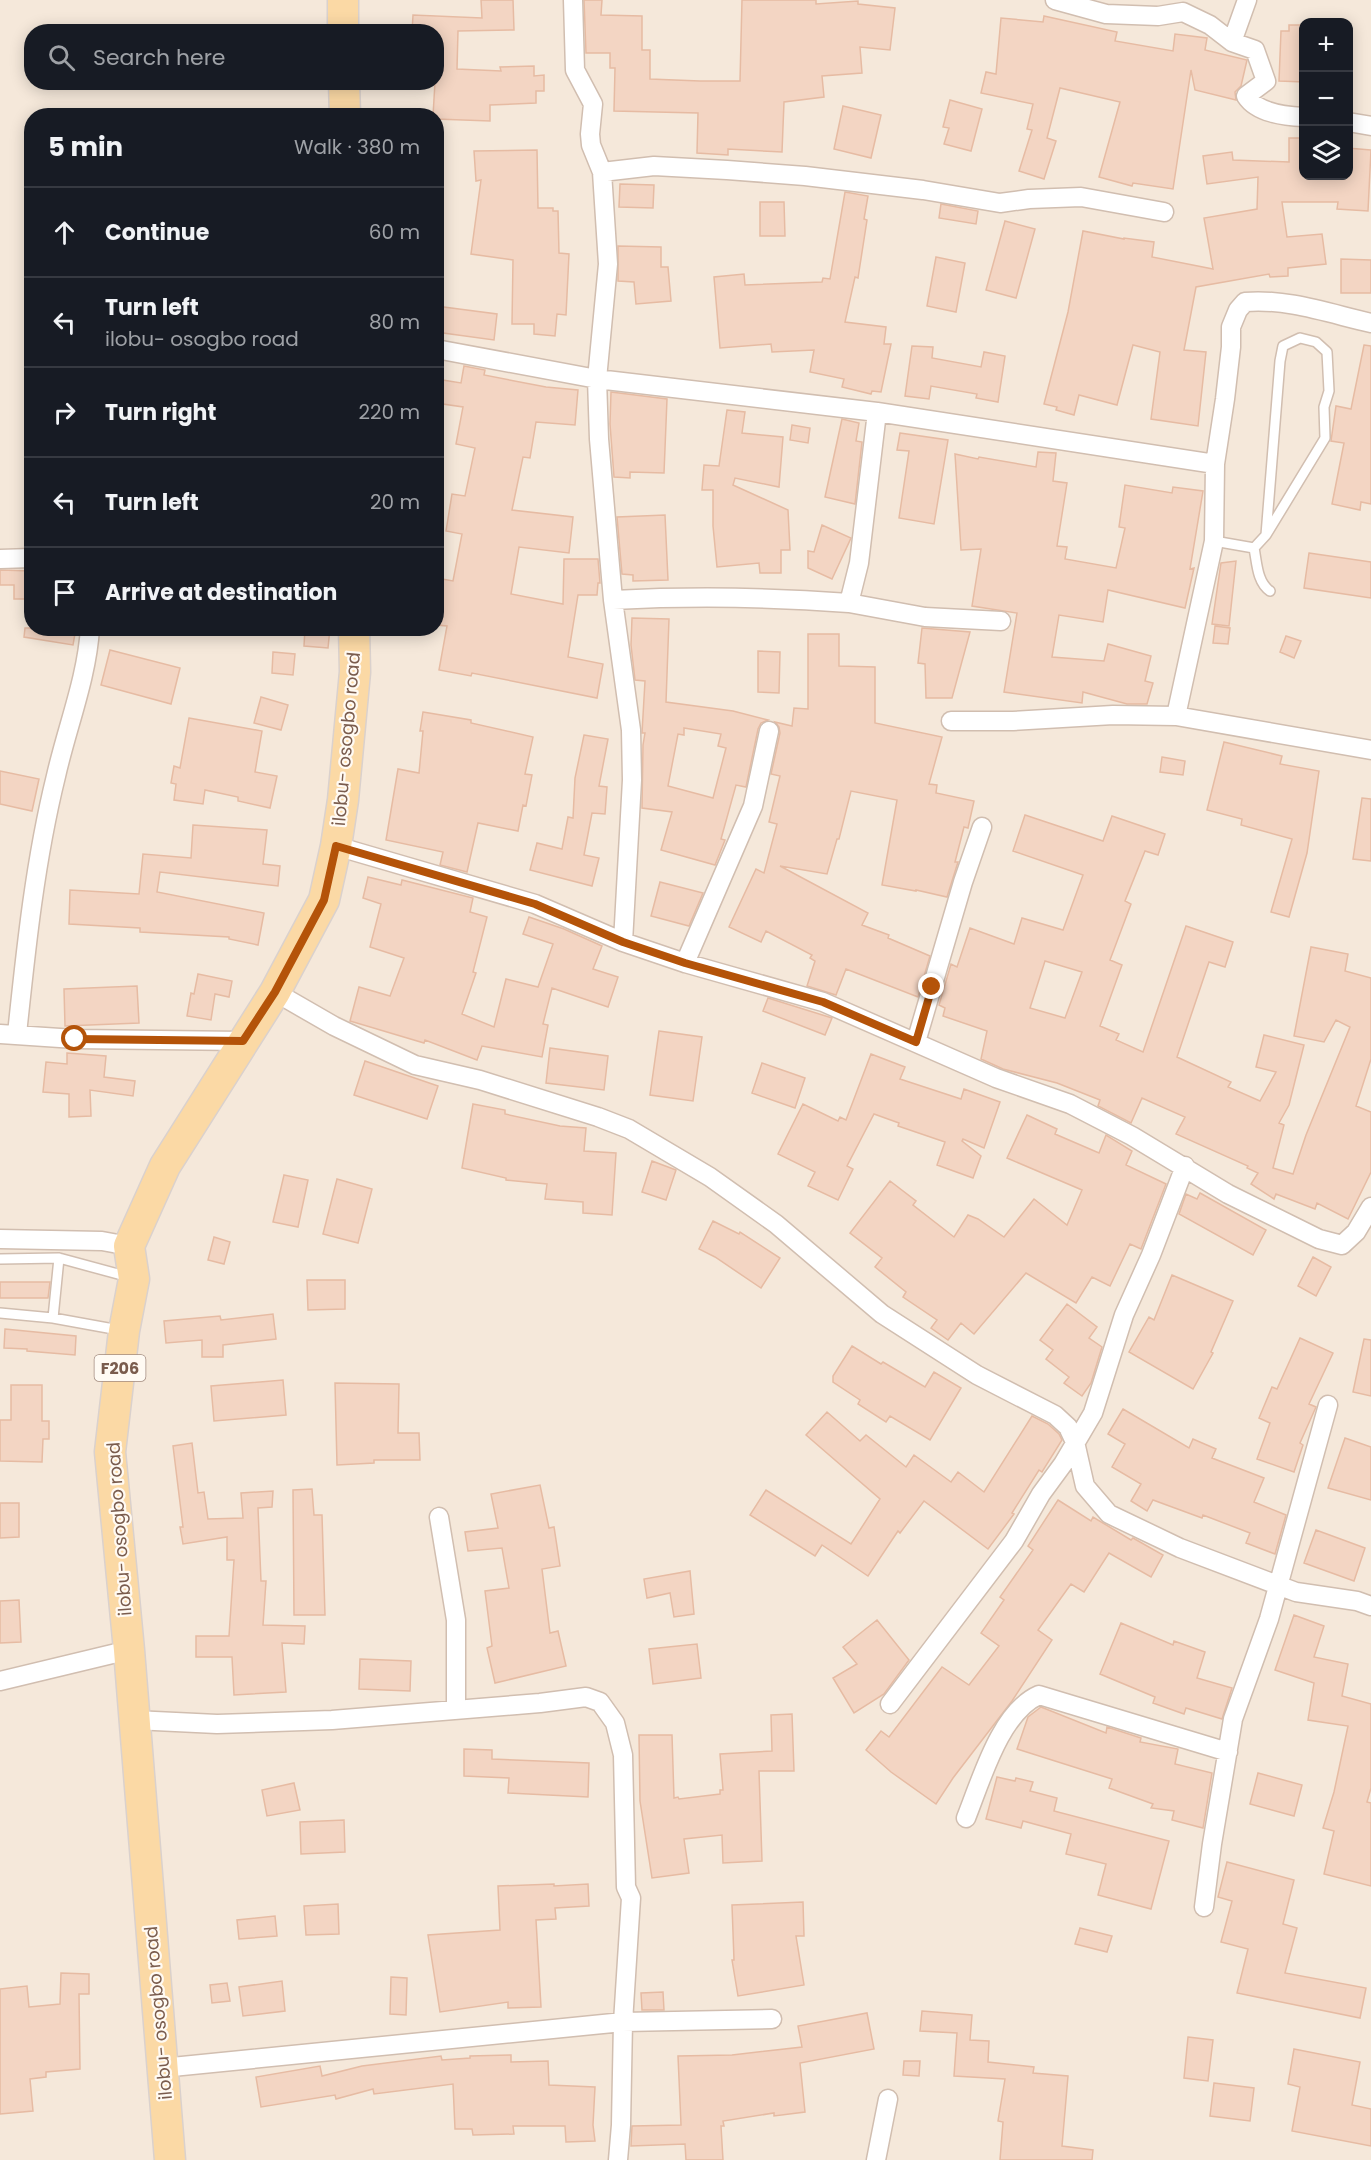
<!DOCTYPE html>
<meta charset="utf-8">
<style>
body{margin:0;font-family:Poppins,sans-serif;background:#20242c;color:#f1f3f6}
.controls{position:absolute;right:18px;top:18px;display:grid;overflow:hidden;border-radius:12px;box-shadow:0 3px 15px #0003}
.controls button{width:54px;height:54px;display:grid;place-items:center;padding:0;border:0;border-bottom:2px solid #363941;background:#171b24;color:#f1f3f6;font:30px sans-serif}
.stop{position:absolute;width:18px;height:18px;margin:-14px;border:4px solid #b45309;border-radius:50%;background:#fff}
.stop.end{background:#b45309;border-color:#fff;box-shadow:0 2px 6px #0008}
.list{margin:0;padding:0;list-style:none}
h2{display:flex;justify-content:space-between;align-items:center;height:78px;margin:0;padding:0 24px;font-size:26px}
h2 small{font-size:20px;font-weight:400;color:#9ea1a6}
.list li{display:grid;grid-template-columns:39px 1fr auto;gap:18px;align-items:center;box-sizing:border-box;height:90px;padding:0 24px;border-top:2px solid #363941}
.list b{display:block;font-size:22px;white-space:nowrap}
.list p{margin:0;font-size:20px;white-space:nowrap;color:#9ea1a6}
.list em{font-size:20px;font-style:normal;color:#9ea1a6}
.icon{flex:none;width:33px;height:33px;fill:none;stroke:currentColor;stroke-width:2;stroke-linecap:round;stroke-linejoin:round}
.map{position:relative;flex:none;width:1371px;height:2160px;overflow:hidden}
.search{position:absolute;background:#171b24;box-shadow:0 3px 15px #0003;left:24px;top:24px;width:420px;height:66px;display:flex;align-items:center;gap:15px;box-sizing:border-box;padding:0 21px;border-radius:24px;color:#9ea1a6;font-size:22px}
.panel{position:absolute;background:#171b24;box-shadow:0 3px 15px #0003;left:24px;top:108px;width:420px;height:528px;border-radius:24px}
.map>svg:first-child{display:block}
</style>
<div class="map">
<svg width="1371" height="2160" viewBox="0 0 1371 2160">
<rect width="100%" height="100%" fill="#fdf6ec"/>
<path fill="#f5e8da" fill-rule="evenodd" d="M0,0H1371V2160H0ZM1304,22H1348V176H1304ZM32,32H436V82H32ZM32,116H436V628H32Z"/>
<path fill="#f3d5c3" stroke="#e6bba3" stroke-width="1.5" fill-rule="evenodd" d="M481,0H513L514,30L458,31L457,69L501,71L500,67L534,66V76L544,75V91H536V103L490,105V121L436,119V116H433L435,82H436V32H412L413,15L482,18Z
M584,0H602L601,15L642,16V50H650V79L700,81H740L742,0H816V4L858,1V4L895,8L890,50L860,47L862,73L822,76L824,97L784,102L782,152L728,149V155L697,153L698,113L614,111L615,68H610V53H586Z
M1044,16L1117,32L1115,41L1173,51L1175,34L1207,38L1205,50L1247,60L1241,86L1235,92L1236,100L1195,90L1191,70L1173,189L1133,183L1132,186L1099,177L1120,102L1060,88L1047,138L1056,141L1044,179L1019,171L1032,130L1027,129L1033,104L981,93L986,72L996,74L1001,18L1043,22Z
M1289,25H1304V82L1279,81L1281,31H1289Z
M950,100L982,109L971,151L944,144L949,128L943,127Z
M843,106L881,115L871,158L834,149Z
M1289,138H1304V176H1348V148L1371,150L1368,211L1337,209L1338,202H1282L1287,237L1322,234L1326,264L1288,268V276L1270,277L1269,274L1196,287L1184,350L1206,352L1198,426L1151,419L1160,352L1133,345L1117,405L1079,395L1074,415L1056,410L1057,407L1044,404L1068,312L1083,231L1124,239V238L1154,242L1152,257L1213,269L1204,218L1257,209L1258,177L1207,184L1203,156L1232,152L1233,160L1289,162Z
M537,150L538,208H553V211H558L559,253L569,254L566,315L557,314L555,336L534,334V324H512L513,260L471,254L481,180L476,181L474,151Z
M620,184L654,185L653,208L619,207Z
M845,192L868,196L864,219L867,220L858,278L855,277L845,322L886,327L884,344H891L881,392L872,391L871,394L842,387L844,379L810,372L814,350L772,352L771,344L720,348L714,277L744,274L745,285L822,282L823,278L830,279Z
M760,202H784L785,236H760Z
M941,204L978,211L976,224L939,218Z
M1005,221L1035,229L1016,298L986,290Z
M618,246L661,247V267H668L671,301L636,304L634,282L618,281Z
M936,257L965,263L956,312L927,306Z
M1341,259L1371,260V293H1341Z
M436,306L497,314L494,340L436,332Z
M1364,345L1371,346V504L1361,502L1360,510L1332,504L1344,443L1331,441L1336,406L1351,409Z
M912,346L933,347L932,358L981,367L984,352L1005,356L998,402L976,398L977,394L931,386L929,399L905,396Z
M464,366L485,370L484,375L546,387L578,390L575,425L536,422L530,458L523,457L512,510L573,517L569,553L519,547L511,594L563,604L564,559H598L600,583H598L597,595H578L568,657L603,664L597,698L472,673L471,676L439,670L447,626L436,625V578L453,581L462,534L446,531L452,494L465,496L475,448L456,444L463,407L436,403V379L461,383Z
M611,392L667,399L664,473L630,472V478L614,477L610,424Z
M727,410L745,412L742,433L783,437L779,487L735,478L733,485L788,510L790,550H781V573H760L759,563L717,567L713,526V490H702L704,465L719,466Z
M842,419L859,423L856,441L862,442L855,504L825,497Z
M792,425L810,428L808,443L790,440Z
M900,433L948,440L934,524L899,518L909,451L897,450Z
M1038,452L1056,453L1053,481L1067,483L1057,546L1067,547L1065,559L1116,568L1125,528L1119,527L1125,485L1172,493L1173,487L1203,491L1190,569L1194,568L1185,608L1108,590L1103,622L1059,615L1052,657L1104,661L1108,644L1151,656L1145,681L1153,683L1147,704H1127L1083,692L1082,703L1004,692L1017,613L972,606L981,549L961,550L955,454L978,459L979,457L1036,467Z
M665,515L668,580L633,581V575L622,574L617,517Z
M822,525L851,538L832,579L808,568V551L814,552Z
M1309,553L1371,562V598L1304,588Z
M1236,561L1229,626L1212,624L1221,563Z
M0,570L32,571V599H14V585H0Z
M632,618L669,619L666,702L733,711L768,720L761,723L758,729L746,787L736,785L721,839L725,840L715,865L661,850L672,812L642,808L643,745L645,733H642L645,681L635,680L631,645ZM684,728L721,734L718,746L726,748L713,798L668,786L678,734L684,735Z
M1215,626L1230,628L1228,644L1213,643Z
M25,628H76L73,645L24,637Z
M305,628H330L328,648L304,646Z
M922,628L970,632L952,698H926L925,664L918,663Z
M808,634H839V666L875,667V723L942,737L929,784L937,785L936,793L974,801L968,828L964,827L955,862H958L947,897L916,890V891L882,885L897,800L851,791L839,839H837L827,874L780,866L868,913L862,925L889,935L888,938L930,956L918,997L846,969L836,995L807,986L815,961L810,958L812,955L766,931L761,942L729,927L756,869L764,873L777,824L769,822L780,776L771,774L780,733L779,727L775,722L792,726L794,708L808,709Z
M1286,636L1301,641L1294,658L1280,652Z
M110,650L180,668L171,704L101,685Z
M758,651L780,652L779,693L758,692Z
M273,652L295,654L293,675L272,673Z
M261,697L288,705L281,730L254,723Z
M423,712L471,720V723L533,737L525,774L532,775L526,806L523,805L518,831L478,823L467,872L440,865L443,852L386,840L398,769L419,773L423,731H420Z
M189,718L262,731L255,772L277,776L270,808L238,801V797L205,790L203,804L174,800L176,784L171,783L174,766L180,768Z
M584,735L608,739L599,786L607,787L605,814L592,813L584,855L599,858L592,886L530,870L537,843L562,849L568,817L573,818L575,778Z
M1224,742L1282,756L1280,764L1319,771L1307,853L1289,917L1271,912L1292,839L1241,825L1242,819L1207,810Z
M1162,757L1185,761L1183,775L1160,772Z
M0,771L39,779L32,811L0,804Z
M1362,798L1371,799V861L1353,859Z
M1025,815L1103,841L1112,816L1165,834L1158,855L1145,851L1125,901L1131,904L1110,960L1122,965L1100,1026L1119,1034L1116,1040L1143,1052L1186,926L1233,942L1225,967L1209,962L1177,1057L1231,1082L1228,1087L1260,1101L1276,1072L1256,1067L1264,1035L1304,1045L1289,1105L1279,1123L1284,1125L1273,1168L1293,1174L1306,1135L1350,1027L1336,1020L1324,1042L1294,1036L1311,947L1348,954L1345,971L1371,978V1059L1356,1106L1371,1112V1172L1348,1219L1317,1203L1315,1209L1276,1194L1274,1199L1251,1184L1258,1173L1247,1168L1248,1166L1176,1134L1185,1117L1142,1098L1131,1123L1098,1106L1100,1100L1057,1083L1003,1069L981,1059L987,1031L943,1016L945,1008L939,1005L951,964L957,967L970,928L1014,944L1022,918L1063,930L1083,875L1013,851ZM1045,961L1082,972L1065,1018L1030,1008Z
M193,825L267,830L263,864L280,866L278,886L160,872L157,892L264,913L258,945L229,939V937L140,932V928L69,924L70,890L139,894L143,854L191,858Z
M368,877L401,885L402,880L473,898L470,912L487,917L473,972L476,973L462,1014L494,1027L506,979L538,987L553,944L523,934L529,917L564,929L602,946L593,969L618,977L608,1007L552,988L543,1024L548,1025L542,1057L482,1046L477,1060L425,1040L424,1043L350,1021L359,987L390,996L404,958L370,947L381,904L363,898Z
M660,882L703,893L689,926L651,916Z
M198,974L232,981L229,997L215,994L211,1020L187,1016L191,993L194,994Z
M137,986L139,1023L65,1026L64,989Z
M768,998L832,1018L825,1035L763,1011Z
M659,1031L702,1037L693,1101L650,1095Z
M550,1048L608,1056L604,1090L546,1083Z
M67,1053L106,1056L104,1077L135,1081L133,1096L90,1090L91,1116L69,1117V1094L43,1092L46,1062L67,1064Z
M871,1054L905,1067L900,1079L961,1099L964,1089L1000,1102L984,1148L963,1139L962,1141L981,1156L973,1178L937,1165L945,1142L898,1126L899,1123L874,1114L847,1166L853,1169L838,1200L808,1186L815,1172L778,1154L803,1104L838,1121L840,1117L846,1120Z
M365,1061L438,1086L427,1119L354,1095Z
M762,1063L805,1078L795,1108L752,1093Z
M473,1104L505,1110V1114L560,1126L586,1128L584,1151L616,1153L612,1215L583,1213V1202L545,1199L547,1184L506,1180V1178L462,1168Z
M1027,1115L1057,1129L1055,1134L1099,1153L1106,1135L1132,1151L1126,1165L1166,1184L1141,1249L1130,1244L1110,1286L1092,1277L1076,1303L1026,1273L974,1334L961,1323L948,1340L931,1328L937,1320L903,1297L906,1292L875,1267L882,1258L850,1233L890,1181L916,1201L913,1205L954,1237L968,1215L978,1219L1004,1237L1034,1199L1067,1225L1082,1190L1007,1158Z
M652,1161L676,1170L666,1200L642,1192Z
M284,1175L308,1180L298,1227L273,1222Z
M337,1179L372,1189L358,1243L323,1234Z
M1200,1193L1266,1230L1253,1255L1179,1214L1186,1194L1197,1199Z
M713,1221L739,1234L740,1232L780,1258L761,1288L715,1257L699,1249Z
M214,1237L230,1242L224,1264L208,1260Z
M1313,1257L1331,1267L1316,1296L1298,1286Z
M1172,1275L1233,1301L1211,1352L1213,1353L1193,1389L1129,1352L1149,1317L1154,1320Z
M307,1280H345V1309L308,1310Z
M0,1282H50L48,1298H0Z
M1067,1304L1097,1327L1089,1338L1102,1347L1091,1383L1082,1396L1064,1383L1069,1377L1046,1359L1053,1350L1040,1340Z
M273,1314L276,1339L223,1345V1357H202V1340L166,1343L164,1321L220,1316L221,1320Z
M5,1329L76,1336L75,1355L27,1351V1349L4,1348Z
M1300,1338L1333,1353L1309,1404L1316,1407L1300,1443L1303,1445L1294,1472L1257,1459L1270,1423L1259,1418L1272,1387L1277,1389Z
M1364,1339L1371,1340V1396L1353,1392Z
M852,1346L881,1364L883,1362L925,1387L934,1372L961,1388L930,1440L890,1416L886,1422L858,1404L860,1400L833,1382V1376Z
M283,1380L286,1415L214,1421L211,1386Z
M335,1383L399,1384L398,1433H419L420,1460H374V1463L337,1465Z
M11,1385H42V1421H49V1439H43L42,1462L0,1461V1420H11Z
M1123,1409L1189,1448L1193,1439L1216,1449L1212,1458L1264,1478L1254,1502L1286,1515L1275,1554L1246,1543L1250,1533L1203,1515L1202,1518L1153,1500L1147,1511L1131,1501L1141,1484L1112,1467L1125,1444L1108,1434Z
M827,1412L860,1441L866,1435L906,1467L914,1455L951,1482L958,1472L984,1492L1032,1416L1048,1424L1059,1434L1062,1440L1042,1472L1039,1470L1012,1513L1014,1514L988,1549L924,1501L900,1533L898,1531L868,1576L822,1545L815,1556L750,1515L766,1490L851,1544L880,1499L806,1435Z
M1345,1438L1371,1447V1500L1328,1488Z
M192,1443L198,1493L204,1492L208,1519L243,1518L241,1493L273,1491L272,1507L258,1508L261,1581H266L263,1625L305,1626L304,1644L282,1643L286,1692L234,1695L232,1657H196V1636H229L234,1560H227V1537L183,1544L180,1527H183L173,1446Z
M540,1485L549,1528L554,1527L560,1566L542,1569L550,1633L558,1631L566,1666L495,1683L487,1648L492,1646L485,1591L509,1588L502,1548L468,1551L465,1532L498,1528L491,1494Z
M312,1489L314,1515H322L325,1615H294L293,1490Z
M1058,1500L1091,1521L1093,1517L1131,1540L1133,1538L1163,1555L1151,1577L1109,1553L1084,1592L1071,1584L1038,1630L1052,1640L1012,1701L953,1778L936,1804L891,1772L866,1750L881,1731L889,1737L942,1667L969,1685L999,1646L981,1633L1004,1600L1000,1597L1033,1550L1028,1546Z
M0,1503H19V1537L0,1538Z
M1316,1530L1365,1548L1354,1581L1304,1563Z
M690,1571L694,1614L674,1617L670,1593L647,1598L644,1579Z
M19,1600L21,1642L0,1643V1601Z
M1294,1615L1324,1626L1314,1657L1348,1664L1342,1696L1371,1704V1788L1367,1802L1371,1803V1886L1324,1874L1334,1831L1323,1828L1334,1792L1348,1726L1308,1720L1314,1683L1275,1670Z
M877,1620L909,1660L884,1694L854,1713L833,1678L857,1664L843,1647Z
M1121,1623L1173,1645L1174,1641L1205,1652L1197,1678L1232,1688L1222,1719L1186,1708L1184,1714L1153,1703L1155,1697L1100,1674Z
M697,1644L701,1678L653,1684L649,1649Z
M360,1659L411,1661L410,1691L359,1689Z
M1041,1707L1106,1733L1107,1727L1141,1738L1140,1742L1178,1749L1175,1764L1212,1773L1203,1828L1172,1820L1174,1811L1151,1808L1153,1804L1109,1788L1112,1779L1017,1749L1028,1717Z
M792,1714L794,1771H759L762,1861L723,1863L722,1835L684,1839L689,1873L652,1878L640,1801L639,1735H672L674,1798L678,1797L679,1799L720,1794V1790H723L720,1754L772,1751L771,1715Z
M464,1749L492,1750V1759L589,1763L588,1797L508,1793L509,1778L464,1776Z
M1258,1773L1302,1785L1294,1816L1250,1804Z
M997,1777L1015,1781L1016,1778L1033,1782L1030,1791L1057,1798L1054,1811L1169,1841L1151,1909L1098,1895L1106,1864L1066,1854L1071,1834L1023,1821L1021,1828L986,1819Z
M294,1783L300,1810L267,1816L262,1790Z
M344,1820L345,1852L301,1854L300,1822Z
M1227,1862L1294,1880L1283,1924L1297,1928L1285,1973L1366,1988L1360,2018L1237,1993L1248,1949L1221,1942L1232,1901L1218,1897Z
M554,1884V1886L588,1884L589,1906L555,1908L556,1919L536,1920L541,2007L508,2008V2002L440,2012L428,1935L500,1930L498,1886Z
M803,1902L804,1936H796L804,1985L738,1996L732,1960H734L732,1905Z
M338,1904L339,1934L306,1935L304,1906Z
M275,1916L277,1936L239,1939L237,1920Z
M1080,1928L1112,1936L1107,1952L1075,1944Z
M61,1973L89,1974V1994H79L80,2069L46,2072V2077L30,2079L33,2111L0,2114V1989L27,1986L29,2007L60,2004Z
M391,1977L407,1978L406,2015L390,2014Z
M282,1981L285,2011L243,2016L239,1987Z
M227,1983L230,2001L212,2003L210,1985Z
M663,1992L664,2010H642L641,1993Z
M922,2011L972,2015L970,2040L989,2041L988,2062L1034,2067L1033,2073L1068,2076L1062,2146L1093,2150L1092,2160H1000L1003,2122L998,2121L1005,2079L954,2076L957,2033L920,2031Z
M867,2013L874,2049L800,2063L805,2112L774,2116V2113L723,2121L724,2126H721L723,2160H686L685,2144L631,2146L632,2126L681,2125L678,2056L732,2055L802,2047L798,2026Z
M1188,2037L1213,2040L1208,2081L1184,2078Z
M1294,2049L1360,2062L1352,2105L1371,2109V2146L1292,2131L1300,2087L1288,2084Z
M511,2055V2062L548,2061L549,2085L595,2087L593,2125L595,2141L566,2142L565,2126H513L514,2134L473,2135L472,2129H455L453,2084L374,2094L373,2089L336,2099L335,2095L261,2107L256,2077L320,2066L322,2076L362,2066L441,2056L442,2060L470,2058V2056Z
M904,2061H920L919,2076L903,2075Z
M1214,2083L1254,2088L1250,2121L1210,2116Z"/>
<g fill="none" stroke-linecap="round" stroke-linejoin="round">
<defs>
<path id="service" d="M1214,541L1254,548L1266,535L1280,361L1283,346L1300,338L1316,342L1327,352L1329,391L1324,407L1325,438L1266,535
M1254,548C1257,563 1257,582 1270,591
M0,1259L59,1258L129,1277
M0,1313L53,1318L119,1330
M53,1318L59,1258"/>
<path id="minor" d="M573,0L575,70L593,104L590,134L591,145L602,172L608,264L597,379L599,439L613,600L631,730L632,780L623,942
M1055,0L1106,14L1158,16L1183,12L1210,25L1232,42L1255,50L1266,81L1246,96C1257,113 1284,116 1304,117
M1232,42L1247,0
M1348,122L1371,126
M602,172L654,166L727,170L805,176L923,190L1000,203L1029,199L1081,197L1164,212
M436,349L597,379L877,412L1215,464
M0,559L32,558
M613,600C691,596 770,597 849,603L859,563L877,412
M849,603L925,617L1001,621
M1176,716L1214,541L1215,464L1225,399L1231,347V327L1238,310L1245,302C1286,298 1331,314 1371,323
M951,721H1013L1113,715L1176,716L1371,750
M336,846L535,904L623,942L685,963L823,1002L996,1078L1070,1104L1132,1136L1228,1194L1319,1239L1342,1245L1356,1232L1371,1207
M685,963L753,806L769,731
M275,992L334,1026L415,1065L480,1080L598,1117L629,1129L710,1177L776,1224L882,1314L977,1375L1055,1415L1068,1427L1075,1442L1085,1486L1109,1514L1180,1548L1296,1592L1357,1601L1371,1606
M0,1034L75,1039L243,1041
M17,1034C26,948 35,861 56,776C67,727 87,678 90,628
M916,1042L963,882L982,827
M0,1239L102,1241L129,1246
M439,1517L456,1620V1710
M0,1681L129,1650
M890,1704L1014,1541L1041,1494L1063,1464L1093,1413L1124,1315L1151,1255L1185,1166
M134,1720L217,1724L332,1720L540,1703L586,1697L600,1702L615,1723L623,1755L626,1887L631,1898L623,2022L621,2125L618,2160
M966,1818C981,1781 1000,1712 1039,1695L1228,1752
M1204,1907L1212,1844L1233,1719L1269,1619L1328,1405
M162,2068L623,2022L772,2019
M876,2160L888,2099"/>
<path id="primary" d="M343,0V32
M344,82L345,116
M170,2160L129,1650L110,1452L124,1331L134,1279L129,1246L165,1166L275,992L324,900L336,846L343,800L355,672L354,628"/>
</defs>
<use href="#service" stroke="#d1beb0" stroke-width="12"/>
<use href="#minor" stroke="#d1beb0" stroke-width="21"/>
<use href="#primary" stroke="#dad1cd" stroke-width="33"/>
<use href="#service" stroke="#fff" stroke-width="9"/>
<use href="#minor" stroke="#fff" stroke-width="18"/>
<use href="#primary" stroke="#fbd9a5" stroke-width="30"/>
</g>
<g fill="none" stroke-linecap="round" stroke-linejoin="round">
<path stroke="#b45309" stroke-width="8" d="M75,1039L243,1041L275,992L324,900L336,846L535,904L623,942L685,963L823,1002L916,1042L932,987"/>
</g>
<g text-anchor="middle" dominant-baseline="central" stroke-width="4.5" stroke-linejoin="round" paint-order="stroke">
<rect fill="#fffaf3" stroke="#a28b7f" stroke-width="1.5" x="94.5" y="1355" width="51" height="26" rx="4.5"/>
<g font-size="16" font-weight="bold" fill="#7a5c4d">
<text x="120" y="1368">F206</text>
</g>
<g font-size="18" fill="#7a5c4d" stroke="#fffaf3">
<text transform="translate(346 739) rotate(-85)">ilobu- osogbo road</text>
<text transform="translate(119 1529) rotate(-94)">ilobu- osogbo road</text>
<text transform="translate(158 2013) rotate(-95)">ilobu- osogbo road</text>
</g>
</g>
</svg>
<div class="controls">
<button>+</button>
<button>−</button>
<button><svg class="icon" aria-label="layers" viewBox="0 0 24 24"><path d="M12 4l9 5-9 5-9-5zM3 14l9 5 9-5"/></svg></button>
</div>
<div class="stop" style="left:75px;top:1039px"></div>
<div class="stop end" style="left:932px;top:987px"></div>
<div class="search"><svg class="icon" aria-label="search" viewBox="0 0 24 24"><circle cx="10" cy="10" r="6"/><path d="M15 15l6 6"/></svg>Search here</div>
<section class="panel">
<h2>5 min<small>Walk · 380 m</small></h2>
<ul class="list">
<li><svg class="icon" aria-label="ahead" viewBox="0 0 24 24"><path d="M12 20V5M6 11l6-6 6 6"/></svg><div><b>Continue</b></div><em>60 m</em></li>
<li><svg class="icon" aria-label="left" viewBox="0 0 24 24"><path d="M17 20v-9H6M10 6l-5 5 5 5"/></svg><div><b>Turn left</b><p>ilobu- osogbo road</p></div><em>80 m</em></li>
<li><svg class="icon" aria-label="right" viewBox="0 0 24 24"><path d="M7 20v-9h11M14 6l5 5-5 5"/></svg><div><b>Turn right</b></div><em>220 m</em></li>
<li><svg class="icon" aria-label="left" viewBox="0 0 24 24"><path d="M17 20v-9H6M10 6l-5 5 5 5"/></svg><div><b>Turn left</b></div><em>20 m</em></li>
<li><svg class="icon" aria-label="arrive" viewBox="0 0 24 24"><path d="M6 21V4h12l-3 4 3 4H6"/></svg><div><b>Arrive at destination</b></div></li>
</ul>
</section>
</div>
